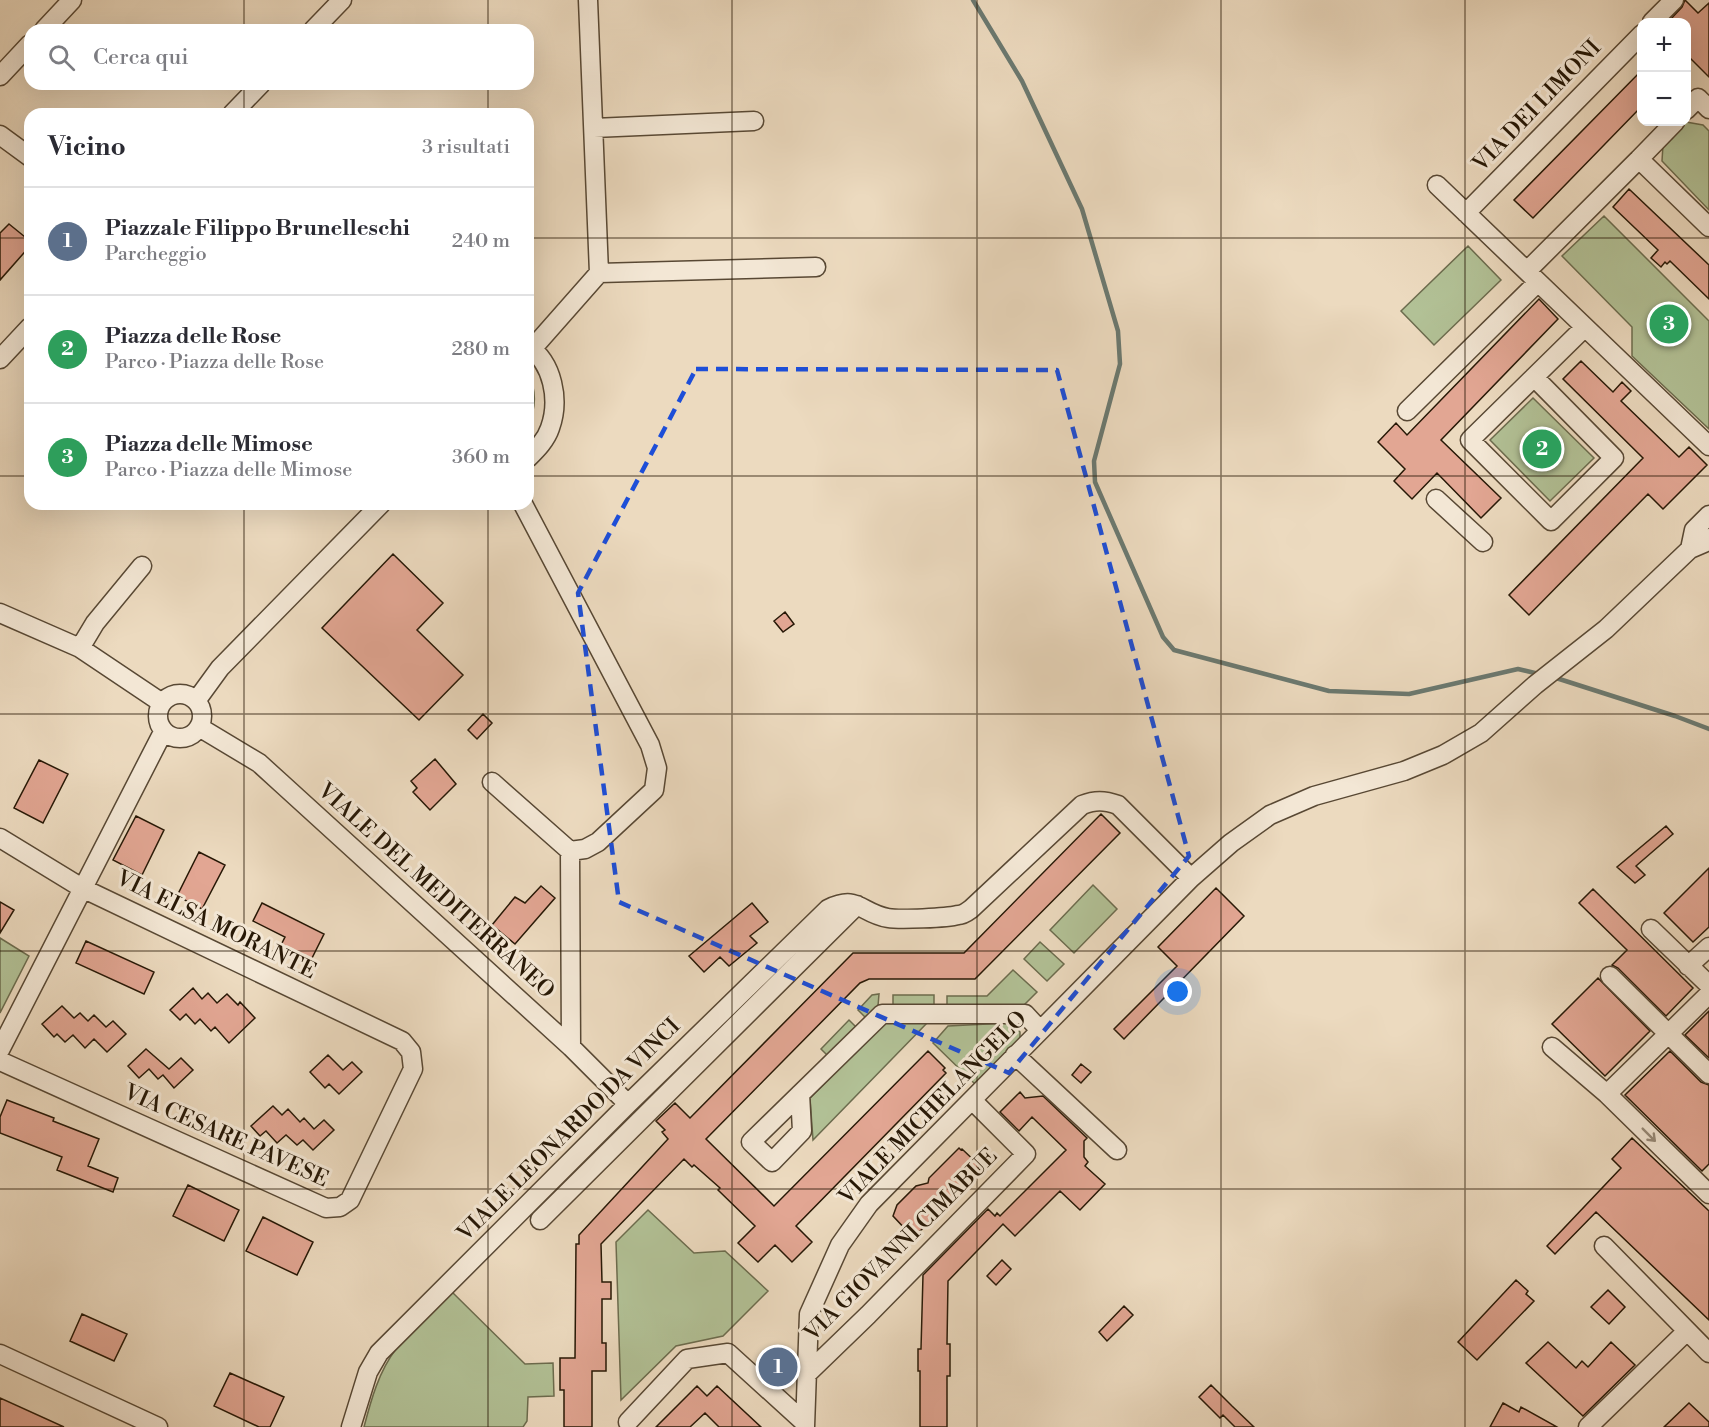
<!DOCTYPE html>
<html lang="it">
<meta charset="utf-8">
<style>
body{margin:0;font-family:"Libre Bodoni",serif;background:#f7f7f7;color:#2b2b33}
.controls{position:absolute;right:18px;top:18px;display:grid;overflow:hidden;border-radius:12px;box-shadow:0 6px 24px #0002}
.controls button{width:54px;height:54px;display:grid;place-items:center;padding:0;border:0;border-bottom:2px solid #e1e1e2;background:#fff;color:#2b2b33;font:30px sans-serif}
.you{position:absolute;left:1178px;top:992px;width:21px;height:21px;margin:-15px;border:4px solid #fff;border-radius:50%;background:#1a73e8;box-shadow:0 0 0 9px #1a73e833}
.badge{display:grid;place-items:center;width:39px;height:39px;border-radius:50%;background:#db2777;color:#fff;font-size:20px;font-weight:700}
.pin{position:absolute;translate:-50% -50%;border:3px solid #fff;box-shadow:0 2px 6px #0006}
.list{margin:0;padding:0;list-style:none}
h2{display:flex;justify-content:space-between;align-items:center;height:78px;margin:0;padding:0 24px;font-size:26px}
h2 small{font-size:20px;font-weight:400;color:#7c7c81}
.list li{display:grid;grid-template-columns:39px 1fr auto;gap:18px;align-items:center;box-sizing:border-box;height:108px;padding:0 24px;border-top:2px solid #e1e1e2}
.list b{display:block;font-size:22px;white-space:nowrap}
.list p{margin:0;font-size:20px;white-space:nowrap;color:#7c7c81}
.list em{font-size:20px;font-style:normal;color:#7c7c81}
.icon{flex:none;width:33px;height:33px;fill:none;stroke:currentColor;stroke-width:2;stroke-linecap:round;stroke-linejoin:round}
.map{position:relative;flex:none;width:1709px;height:1427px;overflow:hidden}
.search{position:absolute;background:#fff;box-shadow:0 6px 24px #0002;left:24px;top:24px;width:510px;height:66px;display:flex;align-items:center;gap:15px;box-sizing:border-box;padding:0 21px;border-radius:18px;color:#7c7c81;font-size:22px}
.panel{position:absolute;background:#fff;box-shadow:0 6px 24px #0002;left:24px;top:108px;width:510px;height:402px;border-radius:18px}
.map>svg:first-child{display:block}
</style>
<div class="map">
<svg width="1709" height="1427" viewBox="0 0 1709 1427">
<rect width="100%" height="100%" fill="#ecdabf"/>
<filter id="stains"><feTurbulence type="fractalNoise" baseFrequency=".00333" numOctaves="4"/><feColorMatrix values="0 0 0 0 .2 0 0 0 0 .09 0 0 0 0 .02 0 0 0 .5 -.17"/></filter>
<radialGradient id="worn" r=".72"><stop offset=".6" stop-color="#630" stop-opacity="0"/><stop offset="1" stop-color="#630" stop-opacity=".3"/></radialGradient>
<path fill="#b2c196" stroke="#6c6c4e" stroke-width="1.5" d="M1686,122L1703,125L1709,131V210L1662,161L1663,145Z
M1604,216L1709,321V429L1632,356V327L1562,256Z
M1468,246L1501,280L1434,345L1401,311Z
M528,374C537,390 536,409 528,425Z
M1533,398L1594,458L1550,501L1490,440Z
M1093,885L1117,909L1074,953L1050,930Z
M0,938L29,956L0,1013Z
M1040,942L1064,964L1047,981L1024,959Z
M1013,970L1037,992L1023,1006L947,1007V996H987Z
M879,994L878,1006L866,1018L858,1010L872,995Z
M893,995H934V1007H893Z
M849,1020L857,1028L829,1057L821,1049Z
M886,1022H928L813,1140L810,1098Z
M1008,1023L1015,1026L1020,1032V1041L976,1085L933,1043L948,1026Z
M648,1210L694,1253L725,1251L768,1291L723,1336L676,1346L621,1400L616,1242Z
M452,1292L525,1364L553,1363L554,1396L528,1397L527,1421L523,1427H364C371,1400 379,1371 396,1349C413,1329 434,1311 452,1292Z"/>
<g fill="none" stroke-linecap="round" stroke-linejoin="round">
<path stroke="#6b7970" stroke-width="4.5" d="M973,0L1022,81L1082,209L1118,331L1120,364L1094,461L1095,482L1163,637L1174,650L1329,691L1409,694L1518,669L1539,674
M1553,677L1675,716L1709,729"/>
</g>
<path fill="#e2a693" stroke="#271806" stroke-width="1.5" d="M1685,0L1698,13L1709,3V77L1686,54V22L1669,21L1682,7Z
M1641,71V107L1533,218L1514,200Z
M1629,189L1709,265V299L1670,261L1667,264L1665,262L1661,267L1651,258L1658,250L1613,207Z
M9,224L30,241V246L0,280V233Z
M1539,299L1558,319L1441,440L1501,498L1481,518L1437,473L1412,499L1394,481L1405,469L1378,442L1396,423L1407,435Z
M1581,361L1613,392L1622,382L1631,391L1621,401L1679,457L1689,447L1707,465L1663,509L1648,494L1529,615L1509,595L1643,458L1563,379Z
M393,554L443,603L417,630L463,675L419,720L322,628Z
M785,612L794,624L783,632L774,621Z
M483,714L492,723L477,739L468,730Z
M435,759L456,784L430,810L413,792L417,788L411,781Z
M39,760L68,774L43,823L14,808Z
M1101,814L1120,833L975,979H869L860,983L706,1139L774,1206L928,1051L945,1068L943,1070L946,1073L796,1226L812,1242L792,1262L775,1245L758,1262L738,1243L755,1226L718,1190L720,1188L694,1165L692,1167L684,1159L601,1244L602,1282H611V1299H602V1343H606V1371H592V1427H564V1390H560V1358H575L576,1244H579V1235L668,1139L662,1132L665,1130L656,1121L675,1103L690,1118L853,953H964Z
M136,816L164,830L142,875L113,860Z
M1666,826L1673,834L1636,866L1645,875L1635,883L1617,867Z
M199,852L225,865L202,909L177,896Z
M1709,868V927L1693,942L1664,913Z
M541,886L555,898L515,944L492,925L515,897L525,903Z
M1216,888L1244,916L1124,1039L1114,1029L1177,966L1158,947Z
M1593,889L1693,988L1666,1016L1618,968L1612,965L1627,950L1579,903Z
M0,902L14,910L0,933Z
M262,903L324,934L310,962L280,947L285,937L253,921Z
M752,903L768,922L750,936L757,943L729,966L720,957L704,972L689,956Z
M86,941L154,972L144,994L76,963Z
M1598,978L1650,1031L1605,1076L1552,1024Z
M193,988L202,999L208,993L217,1003L227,994L238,1005L240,1002L255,1018L229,1043L215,1027L211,1031L200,1019L195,1024L186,1014L180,1020L170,1010Z
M62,1006L74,1018L80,1013L88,1021L94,1015L106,1027L113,1021L126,1034L107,1052L94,1039L85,1048L73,1035L65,1042L57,1034L54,1037L42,1024Z
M1709,1011V1058L1685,1035Z
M146,1049L169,1069L181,1058L193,1070L174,1088L163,1075L158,1079L149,1069L139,1078L128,1066Z
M1670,1051L1701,1082L1709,1085V1164L1702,1171L1625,1095Z
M328,1055L343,1070L352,1062L362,1072L339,1094L329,1084L325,1088L310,1072Z
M1081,1064L1091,1072L1081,1083L1072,1075Z
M1020,1092L1025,1098L1043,1096L1087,1138L1084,1141V1157L1088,1162L1085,1166L1105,1184L1080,1210L1060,1191L1015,1236L1003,1224L948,1281L947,1344H950V1376H947V1427H920V1371H918V1349H921L923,1275L988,1209L995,1216L997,1213L1000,1216L1066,1150L1032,1117L1019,1131L1000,1112Z
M7,1100L54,1118L53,1121L99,1139L88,1166L118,1178L113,1192L57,1170L62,1157L0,1133V1117Z
M273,1106L282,1115L288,1109L300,1122L304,1118L314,1129L324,1120L334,1130L313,1150L303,1140L297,1145L286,1135L277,1143L266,1131L260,1136L251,1126Z
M1632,1138L1709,1211V1320L1596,1212L1555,1254L1547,1246L1621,1168L1612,1159Z
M959,1148L961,1150L962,1149L980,1166L978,1168L981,1171L915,1236L910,1234L893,1216L897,1205L916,1186L928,1183L929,1178Z
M188,1185L239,1210L224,1241L173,1216Z
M263,1217L313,1242L297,1275L246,1251Z
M1002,1260L1011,1269L996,1285L987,1276Z
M1516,1280L1528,1291L1526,1294L1534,1301L1477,1360L1458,1342Z
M1608,1290L1625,1307L1609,1324L1591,1307Z
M1124,1306L1133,1315L1107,1341L1099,1332Z
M82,1314L127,1334L114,1361L70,1341Z
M1548,1342L1576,1368L1582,1361L1588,1367L1611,1342L1635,1365L1583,1416L1526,1363Z
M230,1373L284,1397L270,1427H259L214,1406Z
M1211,1385L1232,1406L1254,1427H1235L1223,1415L1220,1418L1199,1397Z
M697,1386L707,1396L717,1386L761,1427H719L705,1413L690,1427H656Z
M0,1398L64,1427H0Z
M1503,1403L1519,1412L1521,1407L1557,1427H1490Z
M1689,1403L1709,1422V1427H1664Z"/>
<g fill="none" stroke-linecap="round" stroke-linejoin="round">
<defs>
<path id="minor" d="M1652,22L1674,0
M44,30L72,0
M313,30L342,0
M0,76L30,44
M1686,110L1698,98L1709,109
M232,114L261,84
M1675,122L1639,159L1709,227
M594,128L754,121
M0,135L30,157
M1437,185L1709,446
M1466,213L1642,34
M1527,271L1639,159
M599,273L816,267
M528,346C553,363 560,400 550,428C546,440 537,449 528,458
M532,349L599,273L588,0
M0,359L30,327
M1534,377L1614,458L1551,521L1470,440L1585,327
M1407,411L1538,282
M1436,499L1483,542
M523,504L650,745L657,768L654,790L598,842L585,849L570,851L571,1047
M1690,549L1694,530L1709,515
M0,613L80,648L162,703
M80,648L95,623L142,566
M158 716a22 22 0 1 1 44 0a22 22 0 1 1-44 0Z
M196,701L220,668L381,504
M199,727L259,763L281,783L571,1047L628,1104
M492,782L570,851
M0,838L82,888L402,1041L411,1052L413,1069L350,1200L340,1207L326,1208L0,1061
M1651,929L1709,985
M1688,966L1709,947
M1610,976L1709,1074
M1552,1047L1607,1094L1709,1194
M0,1050L163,732
M1015,1055L1117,1150
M800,1094L802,1131L772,1162L751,1142L882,1014H1025L1040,1030
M1607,1094L1709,994
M540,1220L857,905
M1604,1246L1709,1353
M0,1354L158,1427
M808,1373L868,1315L1026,1154L972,1100
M628,1422L687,1359L728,1353L805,1423
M351,1427L368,1372L379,1353L628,1104L828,909C858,894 860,913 888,918C899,920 947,918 958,915C963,915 967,912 971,909L1082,805C1095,800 1104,800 1118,805L1191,878
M805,1427L809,1314L840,1245L869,1204L1191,878L1231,843L1270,815L1314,796L1404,771L1443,755L1481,733L1535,685L1606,629L1690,549L1704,543L1709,538
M1588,1427L1687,1331"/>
</defs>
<use href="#minor" stroke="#584834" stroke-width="21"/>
<use href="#minor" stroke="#f3e7d5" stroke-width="18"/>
</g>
<defs><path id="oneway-shaft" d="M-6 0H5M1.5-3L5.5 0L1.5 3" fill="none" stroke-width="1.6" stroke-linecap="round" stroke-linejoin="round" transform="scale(1.5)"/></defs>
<use stroke="#978a78" href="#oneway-shaft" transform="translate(1649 1135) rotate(45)"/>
<path fill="none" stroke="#1d4ed8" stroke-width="4.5" stroke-dasharray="12 8" stroke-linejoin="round" d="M696,369L1057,370L1189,856L1009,1073L619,902L578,593Z"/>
<path fill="none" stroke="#271806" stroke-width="1.5" stroke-opacity="0.55" d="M244,0V30M488,0V30M732,0V1427M977,0V1427M1221,0V1427M1465,0V1427M244,84V114M488,84V114M0,238H30M528,238H1709M0,476H30M528,476H1709M244,504V1427M488,504V1427M0,714H1709M0,951H1709M0,1189H1709"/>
<g text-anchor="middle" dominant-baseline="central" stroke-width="6" stroke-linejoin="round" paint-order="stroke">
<g font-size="22" fill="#271806" stroke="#f3e7d5">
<text transform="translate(1537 106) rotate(-46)">VIA DEI LIMONI</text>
<text transform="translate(436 891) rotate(42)">VIALE DEL MEDITERRANEO</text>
<text transform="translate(216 925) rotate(26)">VIA ELSA MORANTE</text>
<text transform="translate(933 1108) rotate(-46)">VIALE MICHELANGELO</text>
<text transform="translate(569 1130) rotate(-45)">VIALE LEONARDO DA VINCI</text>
<text transform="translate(226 1136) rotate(24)">VIA CESARE PAVESE</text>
<text transform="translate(901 1245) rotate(-45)">VIA GIOVANNI CIMABUE</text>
</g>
</g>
<rect width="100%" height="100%" filter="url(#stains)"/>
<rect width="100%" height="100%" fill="url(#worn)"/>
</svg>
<div class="controls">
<button>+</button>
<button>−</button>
</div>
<div class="you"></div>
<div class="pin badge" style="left:778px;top:1367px;background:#5c6f8a">1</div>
<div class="pin badge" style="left:1542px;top:449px;background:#2e9e5b">2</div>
<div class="pin badge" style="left:1669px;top:324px;background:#2e9e5b">3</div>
<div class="search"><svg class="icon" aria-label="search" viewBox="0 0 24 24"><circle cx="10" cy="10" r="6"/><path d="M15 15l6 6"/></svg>Cerca qui</div>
<section class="panel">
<h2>Vicino<small>3 risultati</small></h2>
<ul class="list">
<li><span class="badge" style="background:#5c6f8a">1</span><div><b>Piazzale Filippo Brunelleschi</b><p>Parcheggio</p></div><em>240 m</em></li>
<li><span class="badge" style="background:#2e9e5b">2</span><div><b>Piazza delle Rose</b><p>Parco · Piazza delle Rose</p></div><em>280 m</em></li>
<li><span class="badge" style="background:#2e9e5b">3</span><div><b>Piazza delle Mimose</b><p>Parco · Piazza delle Mimose</p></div><em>360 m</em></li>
</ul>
</section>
</div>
